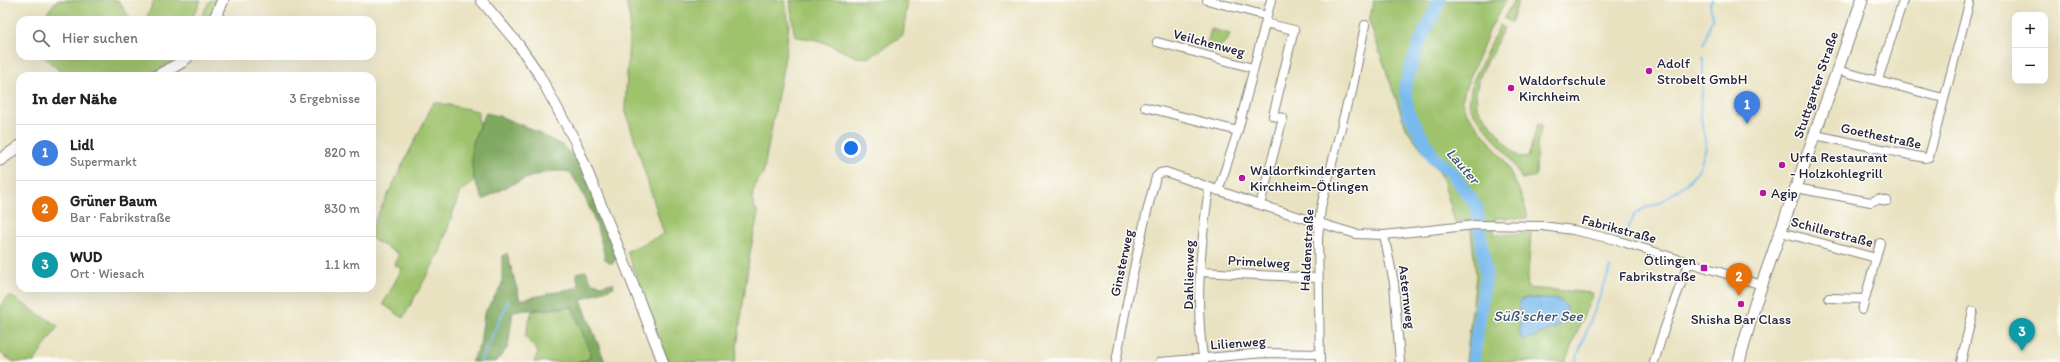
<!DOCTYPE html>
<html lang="de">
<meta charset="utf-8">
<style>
body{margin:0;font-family:Itim,sans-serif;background:#f6f6f6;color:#222}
.controls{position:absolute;right:12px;top:12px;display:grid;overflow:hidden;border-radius:8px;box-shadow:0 4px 16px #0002}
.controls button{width:36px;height:36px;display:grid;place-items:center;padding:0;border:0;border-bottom:1px solid #e0e0e0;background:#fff;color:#222;font:20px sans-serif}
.you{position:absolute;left:851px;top:148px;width:14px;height:14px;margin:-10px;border:3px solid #fff;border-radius:50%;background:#1a73e8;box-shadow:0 0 0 6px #1a73e833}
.badge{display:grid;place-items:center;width:26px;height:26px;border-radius:50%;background:#2563eb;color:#fff;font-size:13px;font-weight:700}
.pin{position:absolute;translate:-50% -33px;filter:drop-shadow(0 1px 2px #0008)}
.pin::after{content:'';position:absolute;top:21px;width:14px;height:12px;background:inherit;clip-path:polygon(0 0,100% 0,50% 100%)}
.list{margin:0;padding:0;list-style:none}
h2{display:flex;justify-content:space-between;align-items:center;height:52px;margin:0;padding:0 16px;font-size:17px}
h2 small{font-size:13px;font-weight:400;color:#767676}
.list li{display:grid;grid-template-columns:26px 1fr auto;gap:12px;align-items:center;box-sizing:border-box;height:56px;padding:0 16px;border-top:1px solid #e0e0e0}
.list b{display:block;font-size:15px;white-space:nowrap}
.list p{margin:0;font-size:13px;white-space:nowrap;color:#767676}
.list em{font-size:13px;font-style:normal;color:#767676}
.icon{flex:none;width:22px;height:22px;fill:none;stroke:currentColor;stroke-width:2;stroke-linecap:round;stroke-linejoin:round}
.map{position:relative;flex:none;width:2060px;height:362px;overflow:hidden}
.search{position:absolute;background:#fff;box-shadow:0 4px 16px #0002;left:16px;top:16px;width:360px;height:44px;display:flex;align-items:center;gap:10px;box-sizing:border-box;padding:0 14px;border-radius:12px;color:#767676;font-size:15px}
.panel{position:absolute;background:#fff;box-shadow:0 4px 16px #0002;left:16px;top:72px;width:360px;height:220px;border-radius:12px}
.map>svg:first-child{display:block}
</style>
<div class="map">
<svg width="2060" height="362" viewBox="0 0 2060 362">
<rect width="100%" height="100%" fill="#fdfcf7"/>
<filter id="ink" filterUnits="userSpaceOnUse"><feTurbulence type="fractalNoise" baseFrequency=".025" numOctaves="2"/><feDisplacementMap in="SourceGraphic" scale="8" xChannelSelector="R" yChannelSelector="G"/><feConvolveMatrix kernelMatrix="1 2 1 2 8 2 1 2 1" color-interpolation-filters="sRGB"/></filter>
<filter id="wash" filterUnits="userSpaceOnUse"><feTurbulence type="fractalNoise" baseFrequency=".012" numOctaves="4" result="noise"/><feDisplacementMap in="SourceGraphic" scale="16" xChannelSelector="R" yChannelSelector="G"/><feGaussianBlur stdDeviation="0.9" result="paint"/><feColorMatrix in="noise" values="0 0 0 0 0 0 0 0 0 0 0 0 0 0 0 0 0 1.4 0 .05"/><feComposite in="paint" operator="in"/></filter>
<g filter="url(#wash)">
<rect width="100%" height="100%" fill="#e9e2c1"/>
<path fill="#9fc36d" stroke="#607254" d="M57,0H118L131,20H41Z
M154,0H201L191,20H146Z
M210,0H219L209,20H200Z
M626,0H785L789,24L786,52L763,174C753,187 748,198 758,213L750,253L735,362H667L627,251L664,234L625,109L630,21Z
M790,0H908L903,35L869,58L857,57L818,40L797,37L794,33Z
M1374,0H1506L1490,29L1465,89L1462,101L1465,111L1504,160L1519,190L1527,213V218H1495L1494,235L1531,233L1527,288L1593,293L1565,362H1466L1476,276L1470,221L1455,222L1442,176L1406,128L1369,21Z
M1514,0H1519L1511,23L1504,18Z
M1500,25L1504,28L1497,41L1493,54L1487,60L1478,82L1476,94L1477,107L1512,151L1521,158L1528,157L1538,124L1542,125L1537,146L1536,176L1522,179L1508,155L1475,115L1469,104L1472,83Z
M1211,29L1230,34L1228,39L1216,51L1206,48Z
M43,56H156L163,59L168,56H179L162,68L145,76H65Z
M434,102L478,111V121L481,122C470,142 472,159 474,181L460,192L439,254L403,318L383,304L402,269L394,264L399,254L372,239V226Z
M9,295L58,326L34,362H14L0,353V306Z
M573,307L590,352L589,359L580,362H534L538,352L525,336L532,311Z"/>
<path fill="#7fa960" stroke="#50664e" d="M486,113L499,116L531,129L563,146L581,165L616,250L617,259L613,263H609L605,259C599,227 588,199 570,172C547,166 503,187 483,200C467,166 467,146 486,113Z
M507,253L520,300L579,287L576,273L586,271L592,283L602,285L613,283L614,287L581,300L605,362H580L589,359L590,352L572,307L513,311L508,347L496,362H471L480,345L484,314L502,284V257Z"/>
<path fill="#79baee" stroke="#4e6e94" d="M1526,298L1559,300L1567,307V315L1557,327L1523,341L1522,336H1520L1519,304L1521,300Z"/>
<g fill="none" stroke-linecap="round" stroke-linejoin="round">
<path stroke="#79baee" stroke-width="2" d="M1704,43L1712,18L1710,4L1712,0
M1626,233L1635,214L1642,209L1658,204L1686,184L1699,169L1706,147L1700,112L1703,85V57
M480,362L509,300
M1575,362L1611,267"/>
<path stroke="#79baee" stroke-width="13" d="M1440,0L1419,44L1405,85L1408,112L1434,158L1451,172L1477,207L1486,274L1473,362"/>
</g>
</g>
<g filter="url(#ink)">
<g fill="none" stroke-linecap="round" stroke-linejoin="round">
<defs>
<path id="minor" d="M1207,0L1267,16
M1157,42L1253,68
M1837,70L1943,98
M1878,80L1903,0
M1145,107L1238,131L1218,191
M1238,131L1271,0
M1815,135L1925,158L1929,157L1970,0
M1796,188L1871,202L1878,199L1887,201
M1260,205L1283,118L1273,116L1294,30L1265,23
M1781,232L1876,258L1862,310
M1384,235L1394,283L1400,362
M1876,258L1880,243
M1200,272L1317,278
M1829,298L1865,299
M1116,362C1127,300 1139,238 1156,177L1160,173L1166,172L1260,205L1356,234L1384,235L1475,225L1542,226L1573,230L1616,240L1762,285
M1160,362L1264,353L1318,354
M1204,362C1194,307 1201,243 1209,188
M1320,362L1318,238L1321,207L1347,104L1351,96L1365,25
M1654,362L1664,330L1688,264
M1961,362L1973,311"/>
<path id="tertiary" d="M481,0L518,44L538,73L575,141L627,269L663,362"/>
<path id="secondary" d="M214,20L223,0
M157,76L182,62L188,56
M0,160L20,146
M1739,362L1755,304L1862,0"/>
</defs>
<use href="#minor" stroke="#86827e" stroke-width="10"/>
<use href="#tertiary" stroke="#86827e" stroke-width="12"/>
<use href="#secondary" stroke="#86827e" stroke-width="13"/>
<use href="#minor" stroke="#fff" stroke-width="8"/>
<use href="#tertiary" stroke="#fff" stroke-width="10"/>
<use href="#secondary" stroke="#fff" stroke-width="11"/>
</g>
</g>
<g fill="#b5179e" stroke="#fdfcf7" stroke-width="1.5">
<circle cx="1649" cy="71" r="4"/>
<circle cx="1511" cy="88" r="4"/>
<circle cx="1782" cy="165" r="4"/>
<circle cx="1242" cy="178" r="4"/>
<circle cx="1763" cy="193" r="4"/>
<rect x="1700" y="264" width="8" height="8" rx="2"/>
<circle cx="1741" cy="304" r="4"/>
</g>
<g text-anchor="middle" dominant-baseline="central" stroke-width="3" stroke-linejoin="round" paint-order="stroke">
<g font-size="14" fill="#22223b" stroke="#fdfcf7">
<text transform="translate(1209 43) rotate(15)">Veilchenweg</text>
<text transform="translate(1816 85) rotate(-71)">Stuttgarter Straße</text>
<text transform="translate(1881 136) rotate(12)">Goethestraße</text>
<text transform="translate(1619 229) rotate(15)">Fabrikstraße</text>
<text transform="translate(1832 232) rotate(15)">Schillerstraße</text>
<text transform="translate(1307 250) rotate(-87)">Haldenstraße</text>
<text transform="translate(1259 262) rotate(3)">Primelweg</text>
<text transform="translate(1122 263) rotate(-78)">Ginsterweg</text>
<text transform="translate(1189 275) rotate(-89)">Dahlienweg</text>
<text transform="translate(1407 297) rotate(83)">Asternweg</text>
<text transform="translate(1238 343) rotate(-4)">Lilienweg</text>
</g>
<g font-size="14" fill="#22223b" stroke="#fdfcf7" text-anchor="start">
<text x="1657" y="63">Adolf<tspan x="1657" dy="16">Strobelt GmbH</tspan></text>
<text x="1519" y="80">Waldorfschule<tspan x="1519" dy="16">Kirchheim</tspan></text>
<text x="1790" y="157">Urfa Restaurant<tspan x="1790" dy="16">- Holzkohlegrill</tspan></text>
<text x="1250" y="170">Waldorfkindergarten<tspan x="1250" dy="16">Kirchheim-Ötlingen</tspan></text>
<text x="1771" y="193">Agip</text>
<text x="1696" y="260" text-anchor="end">Ötlingen<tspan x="1696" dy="16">Fabrikstraße</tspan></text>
<text x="1741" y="319" text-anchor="middle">Shisha Bar Class</text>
</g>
<g font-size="15" font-style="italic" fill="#40577a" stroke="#fdfcf7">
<text transform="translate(1463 166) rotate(49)">Lauter</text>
<text x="1538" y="316">Süß'scher See</text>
</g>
</g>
</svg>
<div class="controls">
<button>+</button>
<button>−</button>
</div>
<div class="you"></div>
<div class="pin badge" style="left:1747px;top:124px;background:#3f7fe0">1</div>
<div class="pin badge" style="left:1739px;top:296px;background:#e8710a">2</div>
<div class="pin badge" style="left:2022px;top:351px;background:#0f9aa8">3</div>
<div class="search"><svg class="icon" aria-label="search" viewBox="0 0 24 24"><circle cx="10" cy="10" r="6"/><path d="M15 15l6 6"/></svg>Hier suchen</div>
<section class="panel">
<h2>In der Nähe<small>3 Ergebnisse</small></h2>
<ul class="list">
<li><span class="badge" style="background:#3f7fe0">1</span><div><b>Lidl</b><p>Supermarkt</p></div><em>820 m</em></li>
<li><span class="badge" style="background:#e8710a">2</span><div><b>Grüner Baum</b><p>Bar · Fabrikstraße</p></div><em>830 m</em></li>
<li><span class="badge" style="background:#0f9aa8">3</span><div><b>WUD</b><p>Ort · Wiesach</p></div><em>1.1 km</em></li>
</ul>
</section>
</div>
